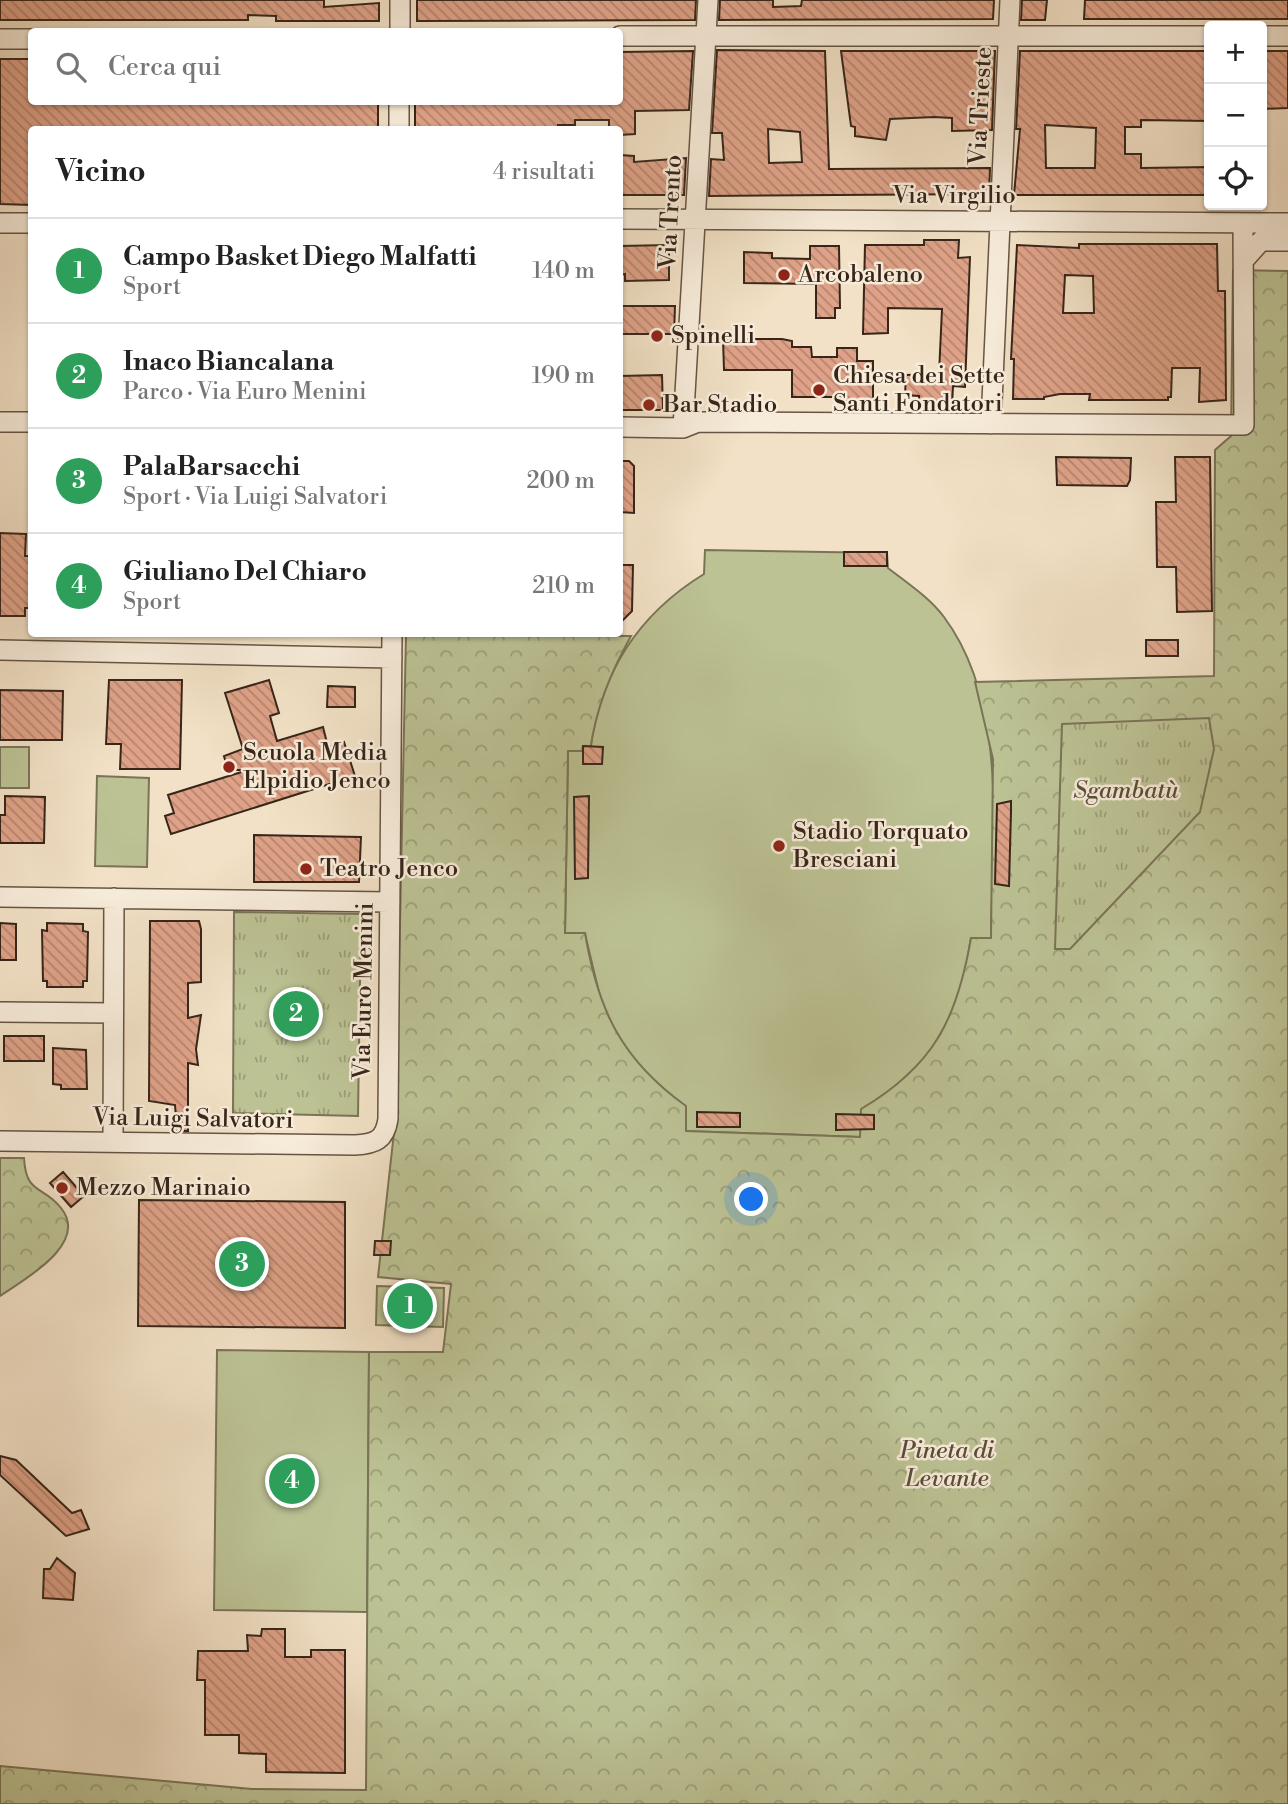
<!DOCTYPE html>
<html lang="it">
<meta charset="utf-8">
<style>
body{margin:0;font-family:"Libre Bodoni",serif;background:#f2f2f2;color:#222}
.controls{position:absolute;right:21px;top:21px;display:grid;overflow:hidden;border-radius:7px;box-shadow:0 2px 5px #0004}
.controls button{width:63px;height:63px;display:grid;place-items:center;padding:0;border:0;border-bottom:2px solid #e0e0e0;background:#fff;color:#222;font:35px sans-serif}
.you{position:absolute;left:752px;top:1200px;width:24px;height:24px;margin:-18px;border:5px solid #fff;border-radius:50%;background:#1a73e8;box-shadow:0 0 0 10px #1a73e833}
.badge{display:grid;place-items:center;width:46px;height:46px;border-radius:50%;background:#d93025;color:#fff;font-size:23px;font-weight:700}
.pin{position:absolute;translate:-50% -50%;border:4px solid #fff;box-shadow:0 2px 7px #0006}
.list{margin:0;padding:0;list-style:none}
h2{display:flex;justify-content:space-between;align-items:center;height:91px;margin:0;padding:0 28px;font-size:30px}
h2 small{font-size:23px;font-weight:400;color:#767676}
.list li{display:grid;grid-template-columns:46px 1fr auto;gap:21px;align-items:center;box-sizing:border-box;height:105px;padding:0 28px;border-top:2px solid #e0e0e0}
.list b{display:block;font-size:26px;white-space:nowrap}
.list p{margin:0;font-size:23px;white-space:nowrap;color:#767676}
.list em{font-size:23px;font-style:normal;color:#767676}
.icon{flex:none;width:38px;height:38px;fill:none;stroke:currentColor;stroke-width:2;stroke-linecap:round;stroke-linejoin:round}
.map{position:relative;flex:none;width:1288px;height:1804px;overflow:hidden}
.search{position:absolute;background:#fff;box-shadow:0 2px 5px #0004;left:28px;top:28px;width:595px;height:77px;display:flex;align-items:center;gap:18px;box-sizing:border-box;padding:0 24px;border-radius:7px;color:#767676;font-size:26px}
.panel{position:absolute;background:#fff;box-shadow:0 2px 5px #0004;left:28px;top:126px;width:595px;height:511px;border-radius:7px}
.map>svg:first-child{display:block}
</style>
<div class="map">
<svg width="1288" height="1804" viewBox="0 0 1288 1804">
<defs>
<pattern id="forest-crowns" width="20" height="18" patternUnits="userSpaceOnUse" patternTransform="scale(1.75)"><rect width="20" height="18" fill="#bcc294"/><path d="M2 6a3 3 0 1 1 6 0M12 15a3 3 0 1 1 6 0" fill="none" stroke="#9a9d78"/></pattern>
<pattern id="park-tufts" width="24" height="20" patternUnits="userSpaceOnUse" patternTransform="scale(1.75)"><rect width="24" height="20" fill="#bcc294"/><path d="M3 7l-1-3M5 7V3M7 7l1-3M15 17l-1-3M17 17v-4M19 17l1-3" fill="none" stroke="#9a9d78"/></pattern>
<pattern id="building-back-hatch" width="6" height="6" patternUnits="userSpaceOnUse" patternTransform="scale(1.75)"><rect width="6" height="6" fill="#dfa288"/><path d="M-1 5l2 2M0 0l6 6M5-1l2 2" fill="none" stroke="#b6846e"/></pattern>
</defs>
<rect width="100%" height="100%" fill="#f2e1c6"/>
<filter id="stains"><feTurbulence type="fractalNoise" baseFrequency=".00286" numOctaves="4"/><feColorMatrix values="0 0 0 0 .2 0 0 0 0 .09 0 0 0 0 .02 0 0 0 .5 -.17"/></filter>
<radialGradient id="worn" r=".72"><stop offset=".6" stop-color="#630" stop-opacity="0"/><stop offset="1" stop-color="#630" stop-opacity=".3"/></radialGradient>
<path fill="#bcc294" stroke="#7a7456" stroke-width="2" d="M705,550L887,553L888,568C907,583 929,597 944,617C1009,704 992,837 991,939L971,938L962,989L947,1023L926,1058L886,1095L861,1137L686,1131L658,1086L640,1069L619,1039L602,1005L585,934L565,933L568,751H590C600,674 637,615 704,574Z
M0,747H29V788H0Z
M97,776L149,778L147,867L95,866Z
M377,1286L444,1288L443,1327L376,1325Z
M217,1350L369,1352L367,1612L214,1610Z"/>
<path fill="url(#forest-crowns)" stroke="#7a7456" stroke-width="2" d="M1233,270L1288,271V1804H0V1766L252,1789L366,1790L369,1352H443L451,1284L378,1277L396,1114L406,635L631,636C610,674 596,708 590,751H568L565,933H585C598,1011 622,1060 686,1106V1131L860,1137L861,1109C934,1066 957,1019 971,938H991L993,759L975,682L1214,676L1215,450L1231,436Z
M0,1158H24C26,1195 43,1185 61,1208C90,1244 23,1280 0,1296Z"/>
<path fill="url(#park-tufts)" stroke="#7a7456" stroke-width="2" d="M1209,718L1214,749L1200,812L1070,949H1055L1062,724Z
M234,912L361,914L358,1116L233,1113Z"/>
<path fill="url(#building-back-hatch)" stroke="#372519" stroke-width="2" fill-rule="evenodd" d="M0,0H324V7L379,3V21H276V16L248,15V20H0Z
M417,0H696L695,20L417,21Z
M720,0H773V7L801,6L802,0H994L993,19L719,20Z
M1022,0H1047L1045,20H1021Z
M1085,0H1288V19H1084Z
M717,50L825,51L829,169L990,168L989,194L709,196L711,159L724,160L722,133H712ZM768,129L800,132L802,162L769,163Z
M693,51L689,110L635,111V134L620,135V130H609V120H575V125H558V130H415V102H620V52Z
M841,51H995L992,130L952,131V118L934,117L890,119L886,140L855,136V127L851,126Z
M1020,51H1209V121L1141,120V127H1125V154H1141V168L1209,167V195H1014L1020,129H1016ZM1045,125L1096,128L1095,168H1046Z
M1262,51H1288V108L1262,109Z
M0,59H32V102H378V130H32V205L0,204Z
M620,155L634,156V162L686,158L684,195H620Z
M924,240H959L958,258L970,257L965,387L953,386L952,406H919V396L905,395L906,375L939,374L942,309L888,308V333L863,334L865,245H924Z
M1079,244H1217L1218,291H1225L1226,400L1199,402L1200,368H1172L1171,397H1168V400H1089L1090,394H1060L1044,397V399H1013L1014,359H1011L1017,245L1079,248ZM1065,275L1093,276L1094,313H1063Z
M669,245V280L625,281V274L620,275V246Z
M810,246H839L840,308H835V318H816V284L744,283V252L772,253V258L810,259Z
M620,306H675L674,334H620Z
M723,339H782L792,341V347H811L812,357H837V348H857V361H873V405H846V397H792V370H724Z
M662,375L663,410H620V376Z
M1056,457L1131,458L1130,480L1127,486L1057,485Z
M1175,457H1210L1212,611L1177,612L1176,567H1157L1156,502H1176Z
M620,461H629L634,466V513L620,512Z
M0,533L26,534L25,556H32V608H25V616H0Z
M844,552H887V566H844Z
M620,565H633L632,611L620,623Z
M1146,640H1178V656H1146Z
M109,680H182L180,769H120L121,744H106Z
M269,680L279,713L270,716L277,741L323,727L328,747L344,742L355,776L171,834L165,816L174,813L168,795L248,770H228L224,756L243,749L225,693Z
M328,686L355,687V707H327Z
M0,690L63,691L62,740H0Z
M583,746L603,747L602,764H583Z
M5,796L45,797L44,843H0V815H5Z
M589,796L588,878L575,879L574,797Z
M1011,801V811L1009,886L995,884L997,804Z
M254,835L361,837L359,882H254Z
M150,921H199L201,929V982L188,983V1018L201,1015L196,1049L198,1065L188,1063V1131H177L175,1105L149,1101Z
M0,923L16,924V960H0Z
M47,923L83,924V931L88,932L87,981H83V987H47V981H43L42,930L47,931Z
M4,1036H44V1061H4Z
M53,1048L86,1050L87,1089H61V1085L53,1084Z
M697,1112L740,1113V1127H697Z
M836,1114L874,1115V1129L836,1130Z
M63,1172L84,1196L71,1207L50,1183Z
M139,1200L345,1202V1328L138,1326Z
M375,1241H391L390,1255H374Z
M0,1456L16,1460L72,1513L81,1510L89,1529L66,1536L0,1475Z
M57,1558L75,1573L73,1600L43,1598L44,1569H50Z
M262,1629H285V1657H311V1650H345V1773L266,1772V1754L239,1753V1735H205V1680H197L198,1651H248L247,1635L261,1636Z"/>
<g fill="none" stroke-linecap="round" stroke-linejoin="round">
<defs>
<path id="minor" d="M400,32V0
M620,36H1209
M1262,36H1288
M0,39H32
M399,130V102
M620,219L1288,223
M0,223H32
M1244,260L1261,241H1288
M0,422H32
M991,424L1010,0
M620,427L683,428L698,422L1244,425L1243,223
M683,428L708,0
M0,650L392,658
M0,897L390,902
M0,1012L113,1013
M0,1141L355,1145C375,1144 385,1140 388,1119L392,634
M113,1142L114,898"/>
</defs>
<use href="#minor" stroke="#665444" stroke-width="22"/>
<use href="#minor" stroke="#f7ecda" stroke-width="19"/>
</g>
<g fill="#8f2418" stroke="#f7ecda" stroke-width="2.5">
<circle cx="784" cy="275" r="7"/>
<circle cx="657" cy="336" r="7"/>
<circle cx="819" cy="390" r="7"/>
<circle cx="649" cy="405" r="7"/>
<circle cx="229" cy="767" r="7"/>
<circle cx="779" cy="846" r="7"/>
<circle cx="306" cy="869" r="7"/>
<circle cx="62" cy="1188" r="7"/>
</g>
<g text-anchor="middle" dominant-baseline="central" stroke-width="5" stroke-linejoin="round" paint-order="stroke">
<g font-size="24" fill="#372519" stroke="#f7ecda">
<text transform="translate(981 106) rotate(-87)">Via Trieste</text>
<text x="954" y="196">Via Virgilio</text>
<text transform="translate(671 212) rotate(-87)">Via Trento</text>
<text transform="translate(364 991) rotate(-89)">Via Euro Menini</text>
<text transform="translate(193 1119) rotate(1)">Via Luigi Salvatori</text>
</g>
<g font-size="24" fill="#372519" stroke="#f7ecda" text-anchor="start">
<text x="798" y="275">Arcobaleno</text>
<text x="671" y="336">Spinelli</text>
<text x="833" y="376">Chiesa dei Sette<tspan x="833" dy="28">Santi Fondatori</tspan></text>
<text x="663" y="405">Bar Stadio</text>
<text x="243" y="753">Scuola Media<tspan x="243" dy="28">Elpidio Jenco</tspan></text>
<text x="793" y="832">Stadio Torquato<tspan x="793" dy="28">Bresciani</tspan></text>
<text x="320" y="869">Teatro Jenco</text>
<text x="76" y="1188">Mezzo Marinaio</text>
</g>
<g font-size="24" font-style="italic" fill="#584c38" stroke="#f7ecda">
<text x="1126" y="791">Sgambatù</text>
<text x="947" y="1451">Pineta di<tspan x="947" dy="28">Levante</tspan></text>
</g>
</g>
<rect width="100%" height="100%" filter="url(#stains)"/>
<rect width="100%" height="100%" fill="url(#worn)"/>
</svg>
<div class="controls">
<button>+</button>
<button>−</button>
<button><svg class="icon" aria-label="locate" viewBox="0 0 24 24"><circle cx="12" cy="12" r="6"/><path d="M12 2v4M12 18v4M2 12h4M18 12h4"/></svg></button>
</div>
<div class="you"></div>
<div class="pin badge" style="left:410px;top:1306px;background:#2e9e5b">1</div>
<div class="pin badge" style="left:296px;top:1014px;background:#2e9e5b">2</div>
<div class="pin badge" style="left:242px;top:1264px;background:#2e9e5b">3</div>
<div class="pin badge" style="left:292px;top:1481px;background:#2e9e5b">4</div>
<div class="search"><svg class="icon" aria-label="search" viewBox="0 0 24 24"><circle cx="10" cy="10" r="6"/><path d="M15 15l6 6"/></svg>Cerca qui</div>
<section class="panel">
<h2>Vicino<small>4 risultati</small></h2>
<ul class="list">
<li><span class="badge" style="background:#2e9e5b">1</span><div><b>Campo Basket Diego Malfatti</b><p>Sport</p></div><em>140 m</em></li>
<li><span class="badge" style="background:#2e9e5b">2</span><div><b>Inaco Biancalana</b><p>Parco · Via Euro Menini</p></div><em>190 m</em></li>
<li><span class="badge" style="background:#2e9e5b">3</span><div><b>PalaBarsacchi</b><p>Sport · Via Luigi Salvatori</p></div><em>200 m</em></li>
<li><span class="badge" style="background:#2e9e5b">4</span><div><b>Giuliano Del Chiaro</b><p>Sport</p></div><em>210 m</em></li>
</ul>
</section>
</div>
